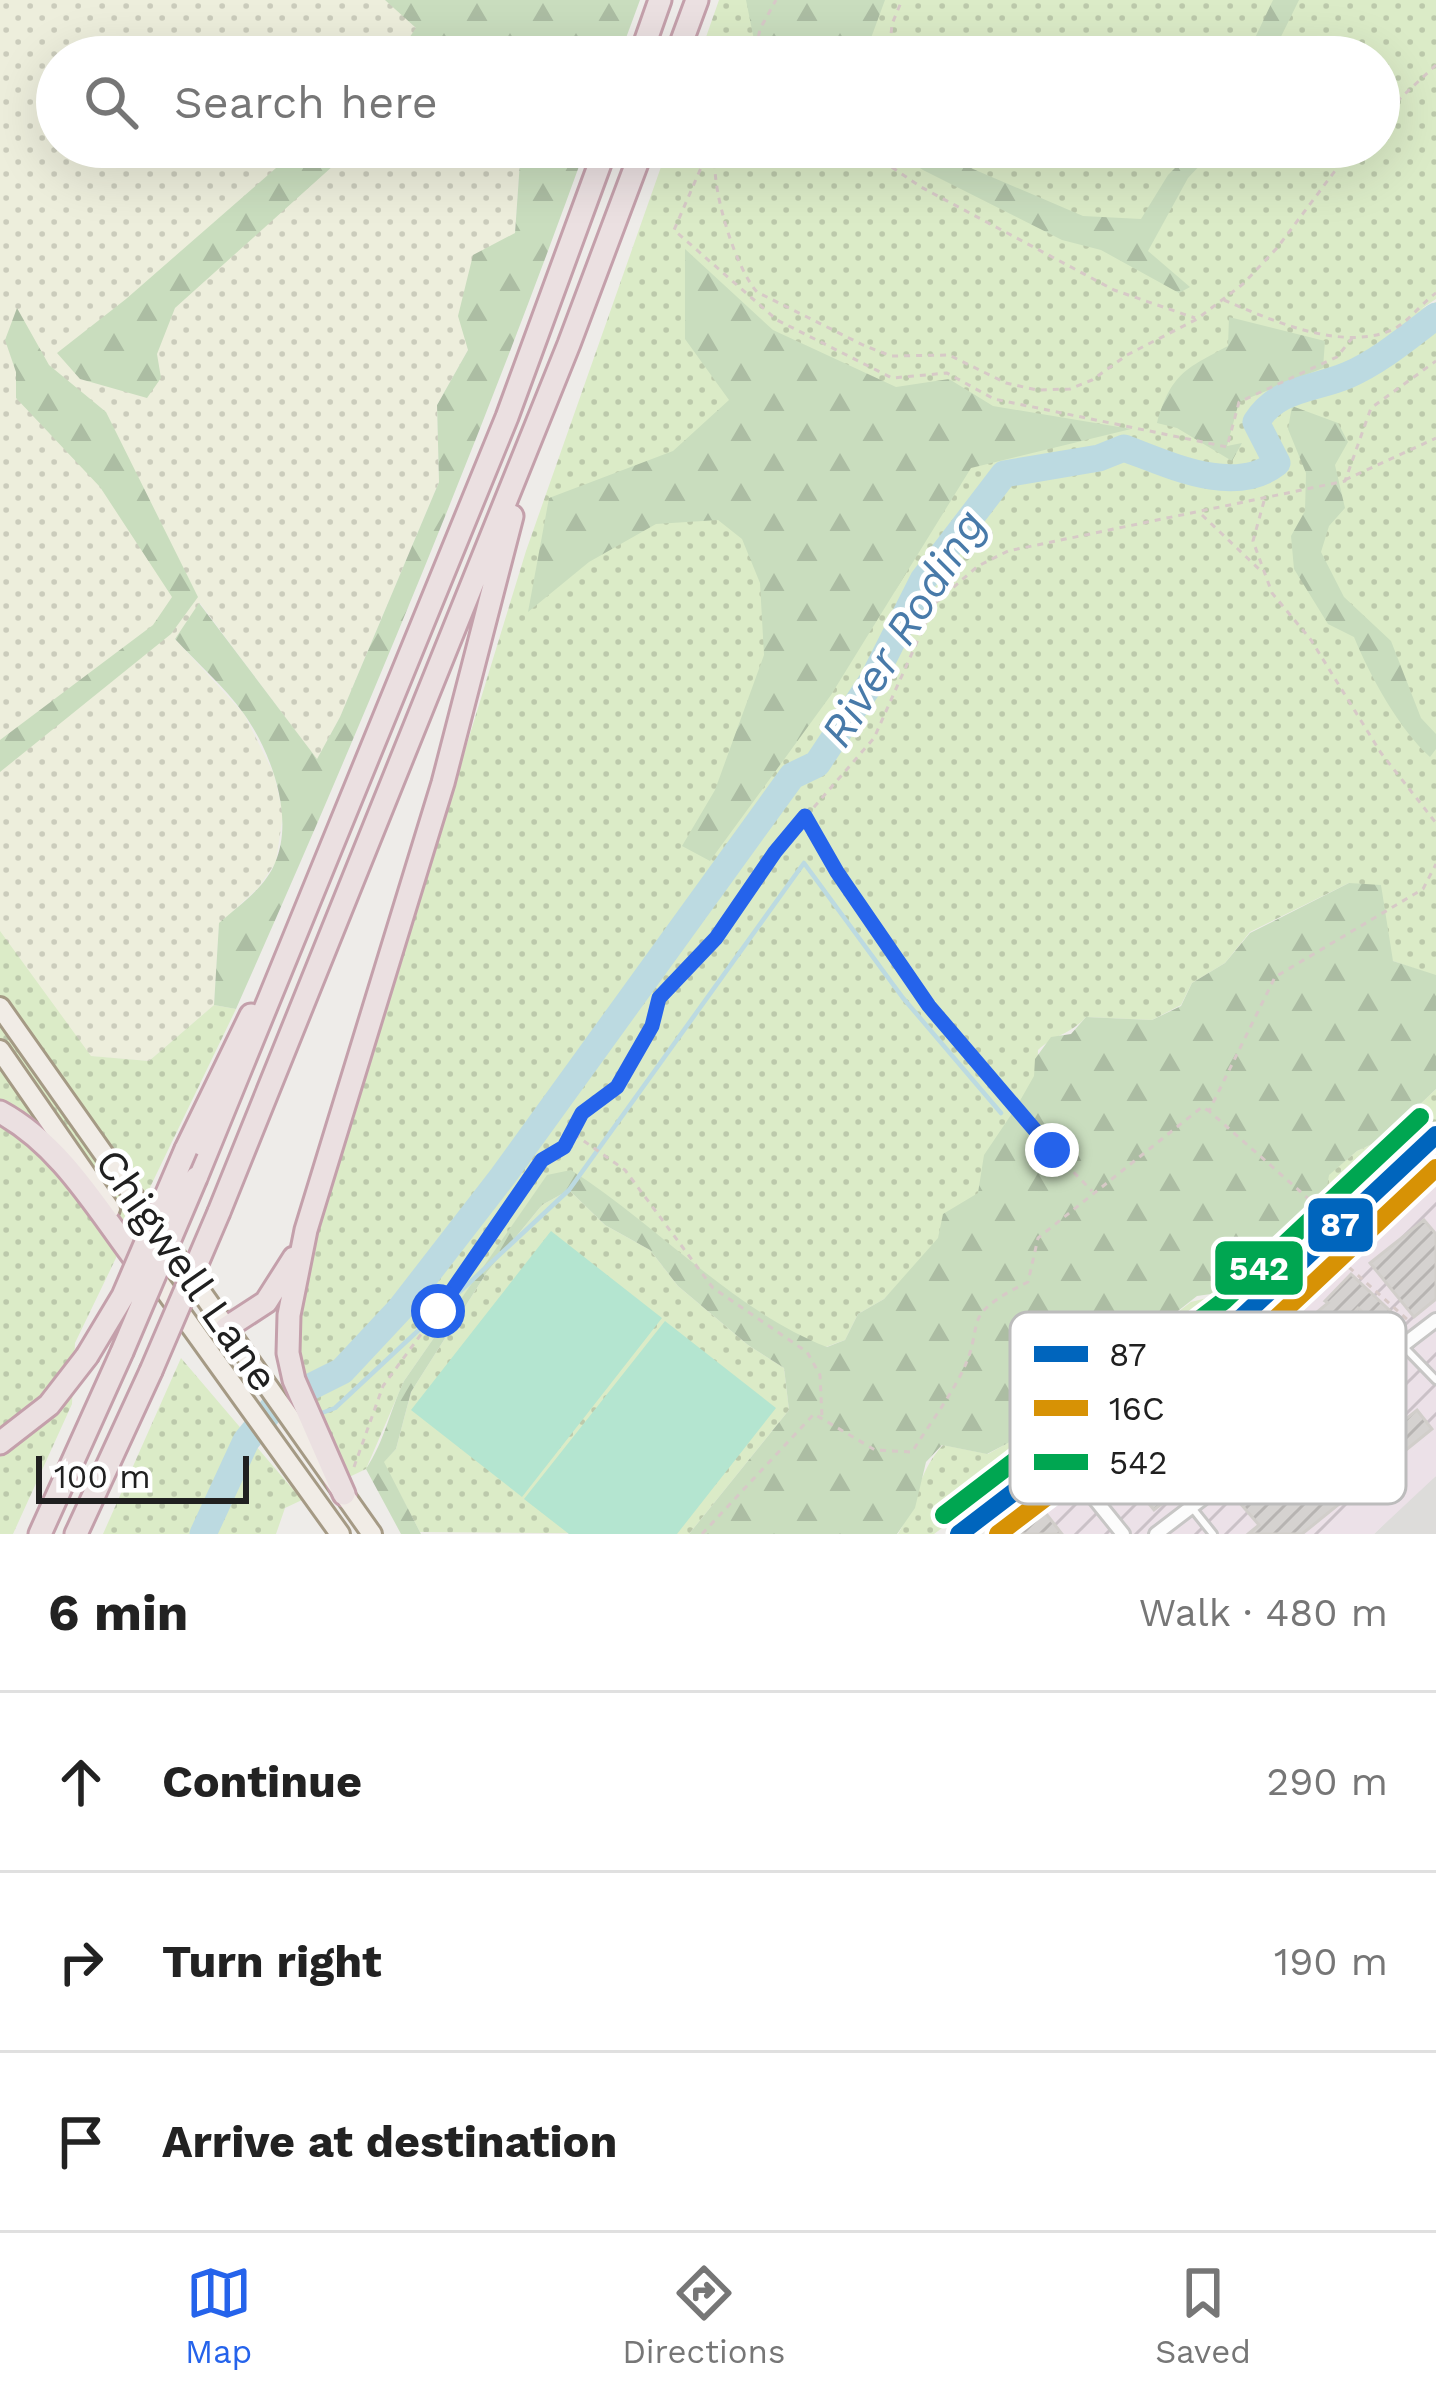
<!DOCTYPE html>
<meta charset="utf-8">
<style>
body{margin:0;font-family:"Work Sans",sans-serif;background:#f2f2f2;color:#222}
.scale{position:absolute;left:36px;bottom:30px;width:213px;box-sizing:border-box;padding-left:12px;border:6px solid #202020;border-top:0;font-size:33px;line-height:42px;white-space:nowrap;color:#202020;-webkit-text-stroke:9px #fff;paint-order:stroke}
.stop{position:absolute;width:36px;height:36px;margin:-27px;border:9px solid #2563eb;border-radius:50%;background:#fff}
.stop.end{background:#2563eb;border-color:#fff;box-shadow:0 3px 12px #0008}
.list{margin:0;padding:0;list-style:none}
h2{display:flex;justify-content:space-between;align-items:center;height:156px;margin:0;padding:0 48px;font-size:51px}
h2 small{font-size:39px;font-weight:400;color:#767676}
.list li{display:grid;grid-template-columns:78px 1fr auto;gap:36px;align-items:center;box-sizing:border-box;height:180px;padding:0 48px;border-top:3px solid #e0e0e0}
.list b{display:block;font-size:45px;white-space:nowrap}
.list em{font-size:39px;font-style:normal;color:#767676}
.icon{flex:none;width:66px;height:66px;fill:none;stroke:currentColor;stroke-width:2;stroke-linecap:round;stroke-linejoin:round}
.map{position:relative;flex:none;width:1436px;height:1534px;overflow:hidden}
.search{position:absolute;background:#fff;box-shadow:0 12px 48px #0002;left:36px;right:36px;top:36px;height:132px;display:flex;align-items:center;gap:30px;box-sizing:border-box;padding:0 42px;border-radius:66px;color:#767676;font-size:45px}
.sheet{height:696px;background:#fff}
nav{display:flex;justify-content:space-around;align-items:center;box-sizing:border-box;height:168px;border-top:3px solid #e0e0e0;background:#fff;font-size:33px;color:#767676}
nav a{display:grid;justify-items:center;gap:6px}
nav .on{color:#2563eb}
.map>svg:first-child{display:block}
</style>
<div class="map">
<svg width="1436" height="1534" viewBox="0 0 1436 1534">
<defs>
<pattern id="industrial-furrows" width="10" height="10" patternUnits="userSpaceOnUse" patternTransform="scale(3)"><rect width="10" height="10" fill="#ece1e8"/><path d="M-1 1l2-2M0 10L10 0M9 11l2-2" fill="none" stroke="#cac1c7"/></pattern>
<pattern id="farmland-dots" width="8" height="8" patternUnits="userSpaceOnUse" patternTransform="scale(3)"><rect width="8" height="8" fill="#edeedc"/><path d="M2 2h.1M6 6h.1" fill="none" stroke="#cbccbc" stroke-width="1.8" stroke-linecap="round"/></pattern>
<pattern id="grass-dots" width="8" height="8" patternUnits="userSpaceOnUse" patternTransform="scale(3)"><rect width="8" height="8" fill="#dbebc7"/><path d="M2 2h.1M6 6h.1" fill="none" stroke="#bcc9ab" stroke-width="1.8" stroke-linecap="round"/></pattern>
<pattern id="forest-firs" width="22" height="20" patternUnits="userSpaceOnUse" patternTransform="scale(3)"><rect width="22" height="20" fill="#c9ddbe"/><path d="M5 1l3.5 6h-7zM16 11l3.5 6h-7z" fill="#acbda3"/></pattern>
<pattern id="building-hatch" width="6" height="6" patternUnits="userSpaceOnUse" patternTransform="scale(3)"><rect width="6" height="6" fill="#d5d2d0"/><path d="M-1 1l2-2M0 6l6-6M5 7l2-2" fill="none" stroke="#b7b4b2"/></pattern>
</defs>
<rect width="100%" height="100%" fill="#eeece9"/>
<path fill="#dddcda" d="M1436,1476V1534H1374L1420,1489Z"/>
<path fill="url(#industrial-furrows)" d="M1436,1164V1430L1321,1534H1008L1294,1321Z"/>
<path fill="#ece1e8" d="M1436,1430V1476L1374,1534H1321Z"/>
<path fill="url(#farmland-dots)" d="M0,0H387L447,57H57V147H521L515,233L468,350L437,405L439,482L340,717L317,760L200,603L175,639L244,714L274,774L283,814L276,862L258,888L219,924L214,1005L149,1061L90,1056L0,935Z"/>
<path fill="url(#grass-dots)" d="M719,0H1436V299L1421,309L1436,302V976L1393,961L1349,883L1250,932L1225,963L1192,983L1181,1005L1152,1020L1086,1017C1071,1034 1054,1035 1038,1050L1037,1078L979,1199L884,1299L858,1314L845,1340L826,1347L785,1336L699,1269L547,1176L404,1381L366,1469L345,1479L294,1343L319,1228L526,551L668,147H1379V57H699Z
M0,931L91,1056L149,1061L214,1005L236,1009L75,1343L72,1404L13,1534H0Z
M1436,1089V1135C1278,1281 1106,1406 934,1534H898C916,1504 919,1470 943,1445L988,1454L1114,1384L1141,1340L1191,1302L1239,1290L1328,1175L1357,1151L1385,1138Z
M569,1190L605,1225L650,1250L678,1286L748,1345L784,1368L789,1410L689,1534L420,1532L383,1462L396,1449L411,1392L487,1272L542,1205Z
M181,1358L302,1500L285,1508L276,1534H103Z"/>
<path fill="url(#forest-firs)" d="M385,0H640L619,57H396L416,28Z
M746,0H885L864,57H820L755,45Z
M1273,0H1299L1271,57H1246Z
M300,147H354L175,308L157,354L161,378L147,398L80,379L57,353L126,299Z
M521,147H586C481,439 362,725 236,1009L214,1005L219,923C238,906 265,888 275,863C295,817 271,752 244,714C225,687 197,663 175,639L199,603L317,759L340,717L439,482L437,405L468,350L458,316L473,255L515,233Z
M888,147H934L973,169L1083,216L1141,219L1168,175L1196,147H1217L1188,178L1148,251L1190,287L1179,293L1101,250L1062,240L923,170Z
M685,249L773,330L896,387L949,379L993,406L1131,429L971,468L831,695L710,861L682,846L715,790L764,655L760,583L742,539L718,520L656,524L589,562L528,612L549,498L673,451L729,400L685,339Z
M17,308L49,365L106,412L198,597L171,634L0,772V740L153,625L172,597L100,487L16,398V372L5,340Z
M1229,317L1325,341L1323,368L1239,402L1227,446L1242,443L1232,461L1177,428L1157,423C1171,374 1185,369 1228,346Z
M1292,406L1338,423L1348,442L1335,465L1345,508L1329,526L1321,552L1344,597L1391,641L1421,718L1436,734V749L1430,757C1399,729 1370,676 1354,637L1328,624L1294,569L1291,536L1305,511L1306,473L1288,429Z
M1349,883L1381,885L1393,961L1436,975V1089L1385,1138L1357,1151L1329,1175L1322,1219L1302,1247L1259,1282L1239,1290L1197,1296L1141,1340L1123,1377L1094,1398L987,1454L942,1445L926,1462L915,1508L897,1534H689L789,1410L784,1368L748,1345L678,1286L650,1250L605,1225L569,1190L542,1205L487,1272L411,1392L396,1449L384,1462L421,1534H401L366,1469C385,1440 389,1413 404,1381L547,1175L571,1170C656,1224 734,1311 827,1347L845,1340L858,1314L884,1299L938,1238L943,1214L978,1193L984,1155L1017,1106L1034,1076L1035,1059L1051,1037L1071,1034L1086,1017L1152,1020L1181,1006L1192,983L1225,963L1250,933Z"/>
<path fill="#b4e5d0" d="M551,1231L662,1318L522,1497L411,1410Z
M665,1321L776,1408L677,1534H569L524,1499Z"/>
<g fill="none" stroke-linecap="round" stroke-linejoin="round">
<path stroke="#bcdae1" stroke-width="4.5" d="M314,1416L335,1408L569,1190L804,863L903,998L1001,1113
M246,1441L264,1434"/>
<path stroke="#bcdae1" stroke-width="27" d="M203,1534L246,1441L276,1404L342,1371L400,1309L503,1176L792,776L817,764L872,681L923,580L1004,474L1099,458L1124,448C1168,464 1234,497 1277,463L1256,422C1278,387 1313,390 1348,375C1380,361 1408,337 1436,316"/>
</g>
<path fill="url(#building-hatch)" stroke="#d1ceca" stroke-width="3" d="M1424,1220L1436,1234V1299L1414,1317L1370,1263Z
M1351,1274L1403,1323L1391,1338L1358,1308L1336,1331L1354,1354L1335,1370L1309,1337L1301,1344L1292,1333L1328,1303L1325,1301Z
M1232,1388L1261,1424L1154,1510L1125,1475Z
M1417,1410L1432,1429L1302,1534H1248L1259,1525L1239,1502L1345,1417L1370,1448Z
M1044,1511L1062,1534H1013Z"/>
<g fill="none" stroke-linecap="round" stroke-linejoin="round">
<defs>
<path id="service" d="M1405,1348L1436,1380
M1275,1413L1289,1432
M1193,1509L1213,1534"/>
<path id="minor" d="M1061,1457L1123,1534
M1156,1534L1436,1320"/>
<path id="tertiary" d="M959,1534L1241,1318L1436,1135"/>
<path id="primary" d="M0,1007L372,1534
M0,1050L110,1209
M148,1267L340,1534"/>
<path id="motorway" d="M640,57L660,0
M676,57L697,0
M0,1112C61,1145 97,1209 138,1263L150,1271
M186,1149L251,1015
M196,1178L507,417L606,147
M219,1212L569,344L643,147
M226,1328L266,1302L294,1258
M0,1443L49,1405L87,1356
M344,1494L294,1380L288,1353L289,1315L306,1230L443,783L512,516
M40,1534L122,1352
M76,1534L151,1371"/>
</defs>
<use href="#service" stroke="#c7c6c5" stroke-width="12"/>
<use href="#minor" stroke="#c7c6c5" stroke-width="18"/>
<use href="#tertiary" stroke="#c7c6c5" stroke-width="21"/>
<use href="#primary" stroke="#a59a85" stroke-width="24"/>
<use href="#motorway" stroke="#c4a0ab" stroke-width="27"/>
<path stroke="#d7c9c7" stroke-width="3" stroke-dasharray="6 6" stroke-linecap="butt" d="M761,57L755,53L760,29L776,0
M889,57L892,24L902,0
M1379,118L1436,65
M710,147L674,230L777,320L892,378L947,373L994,399L1227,447L1239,402L1337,357L1353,337
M733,147L715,161C713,193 735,267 757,292L863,345L891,356L949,355L1006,383L1037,390L1070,389L1092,380L1127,355L1197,319L1243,284L1277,248L1353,147
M862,147L921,187L1114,290L1195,318
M1224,300C1271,320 1341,352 1392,330C1407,323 1422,303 1436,293
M1345,480L1436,438
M1264,501L1253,541L1272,593L1311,640L1381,753L1436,823
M1202,515L1260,570
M807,819L837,872L929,1006L1052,1150L1092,1191
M574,1134L625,1170L713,1288L807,1352L820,1375L822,1417
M1328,1216L1209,1111L1275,977L1423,889L1436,864
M1331,1251L1409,1321
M354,1467L383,1386L469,1269L542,1160L564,1147L582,1113L617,1087L652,1026L659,997L716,939L775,852L874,738L934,604L978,566L1008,551L1345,481L1371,408L1436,361
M702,1534L814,1414L875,1450L912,1452C927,1428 945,1404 959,1378C990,1321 953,1319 1028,1282L1038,1238L1202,1107L1209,1111"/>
<use href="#service" stroke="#fcfcfc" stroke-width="6"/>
<use href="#minor" stroke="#fcfcfc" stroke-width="12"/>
<use href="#tertiary" stroke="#fcfcfc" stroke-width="15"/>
<use href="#primary" stroke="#f1ece6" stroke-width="18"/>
<use href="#motorway" stroke="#ebe0e1" stroke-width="21"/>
<defs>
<path id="motorway-bridge" d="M122,1352L196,1178
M87,1356L123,1296L186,1149
M151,1371L219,1212"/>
</defs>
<use href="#motorway-bridge" stroke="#c4a0ab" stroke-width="27" stroke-linecap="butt"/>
<use href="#motorway-bridge" stroke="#ebe0e1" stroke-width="21"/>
<defs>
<path id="bus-1" d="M959,1534L1241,1318L1436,1135"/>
<path id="bus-2" d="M998,1534L1256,1337L1436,1168"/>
<path id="bus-3" d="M944,1515L1225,1300L1420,1117"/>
</defs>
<use href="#bus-1" stroke="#fff" stroke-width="27"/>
<use href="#bus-2" stroke="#fff" stroke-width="27"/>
<use href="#bus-3" stroke="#fff" stroke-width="27"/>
<use href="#bus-1" stroke="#0065bd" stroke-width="18"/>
<use href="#bus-2" stroke="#d79205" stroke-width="18"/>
<use href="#bus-3" stroke="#00a651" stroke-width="18"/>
</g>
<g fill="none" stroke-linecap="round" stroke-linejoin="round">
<path stroke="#2563eb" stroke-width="15" d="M438,1311L542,1160L564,1147L582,1113L617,1087L652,1026L659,998L716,938L775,852L805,816L837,872L929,1006L1052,1150"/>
</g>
<g text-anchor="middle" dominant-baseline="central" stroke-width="10" stroke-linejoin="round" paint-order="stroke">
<g font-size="42" fill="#202020" stroke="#fff">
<text transform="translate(187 1270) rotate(55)">Chigwell Lane</text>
</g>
<g font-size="45" font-style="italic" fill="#487aa9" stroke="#fff">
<text transform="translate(903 628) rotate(-58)">River Roding</text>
</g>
</g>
<rect x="1010" y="1312" width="396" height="192" rx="18" fill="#fff" stroke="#bcbcbc" stroke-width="3"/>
<rect x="1034" y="1346" width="54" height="16" fill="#0065bd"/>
<rect x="1034" y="1400" width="54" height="16" fill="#d79205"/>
<rect x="1034" y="1454" width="54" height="16" fill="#00a651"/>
<g font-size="33" fill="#202020">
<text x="1109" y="1366">87</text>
<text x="1109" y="1420">16C</text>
<text x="1109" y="1474">542</text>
</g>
<g stroke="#fff" stroke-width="4.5">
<rect x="1306" y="1196" width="69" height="58" rx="12" fill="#0065bd"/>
<rect x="1213" y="1239" width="92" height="58" rx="12" fill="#00a651"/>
</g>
<g font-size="33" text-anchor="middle" font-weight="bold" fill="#fff">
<text x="1340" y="1236">87</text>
<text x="1259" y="1280">542</text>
</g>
</svg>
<div class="scale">100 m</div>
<div class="stop" style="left:438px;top:1311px"></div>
<div class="stop end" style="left:1052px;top:1150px"></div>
<div class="search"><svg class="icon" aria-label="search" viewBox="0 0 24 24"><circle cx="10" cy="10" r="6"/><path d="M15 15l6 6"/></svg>Search here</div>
</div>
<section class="sheet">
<h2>6 min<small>Walk · 480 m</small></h2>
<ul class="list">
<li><svg class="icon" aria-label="ahead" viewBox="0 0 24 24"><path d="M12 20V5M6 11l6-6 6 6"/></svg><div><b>Continue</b></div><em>290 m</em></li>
<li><svg class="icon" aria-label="right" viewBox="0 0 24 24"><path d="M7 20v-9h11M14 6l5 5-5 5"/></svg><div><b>Turn right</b></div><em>190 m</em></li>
<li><svg class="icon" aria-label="arrive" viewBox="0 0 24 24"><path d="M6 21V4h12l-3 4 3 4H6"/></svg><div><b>Arrive at destination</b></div></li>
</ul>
</section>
<nav>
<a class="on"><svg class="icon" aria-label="map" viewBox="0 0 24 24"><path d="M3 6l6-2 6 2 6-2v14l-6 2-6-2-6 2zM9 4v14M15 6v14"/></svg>Map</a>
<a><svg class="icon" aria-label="directions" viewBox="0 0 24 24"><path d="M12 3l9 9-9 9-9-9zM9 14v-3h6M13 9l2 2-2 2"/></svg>Directions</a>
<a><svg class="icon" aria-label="saved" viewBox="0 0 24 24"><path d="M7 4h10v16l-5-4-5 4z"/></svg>Saved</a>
</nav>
